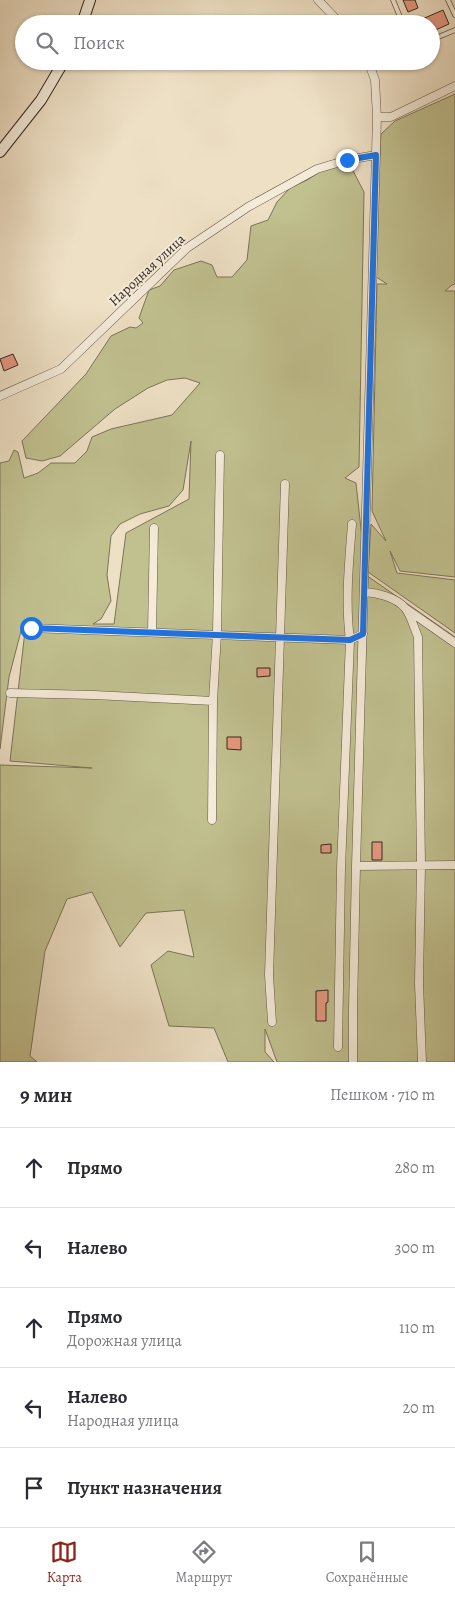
<!DOCTYPE html>
<html lang="ru">
<meta charset="utf-8">
<style>
body{margin:0;font-family:Alegreya,serif;background:#f7f7f7;color:#2b2b33}
.stop{position:absolute;width:15px;height:15px;margin:-11px;border:4px solid #1a73e8;border-radius:50%;background:#fff}
.stop.end{background:#1a73e8;border-color:#fff;box-shadow:0 1px 5px #0008}
.list{margin:0;padding:0;list-style:none}
h2{display:flex;justify-content:space-between;align-items:center;height:65px;margin:0;padding:0 20px;font-size:21px}
h2 small{font-size:16px;font-weight:400;color:#7c7c81}
.list li{display:grid;grid-template-columns:32px 1fr auto;gap:15px;align-items:center;box-sizing:border-box;height:80px;padding:0 20px;border-top:1px solid #e1e1e2}
.list b{display:block;font-size:19px;white-space:nowrap}
.list p{margin:0;font-size:16px;white-space:nowrap;color:#7c7c81}
.list em{font-size:16px;font-style:normal;color:#7c7c81}
.icon{flex:none;width:28px;height:28px;fill:none;stroke:currentColor;stroke-width:2;stroke-linecap:round;stroke-linejoin:round}
.map{position:relative;flex:none;width:455px;height:1062px;overflow:hidden}
.search{position:absolute;background:#fff;box-shadow:0 1px 4px #0004;left:15px;right:15px;top:15px;height:55px;display:flex;align-items:center;gap:12px;box-sizing:border-box;padding:0 18px;border-radius:28px;color:#7c7c81;font-size:19px}
.sheet{height:465px;background:#fff}
nav{display:flex;justify-content:space-around;align-items:center;box-sizing:border-box;height:70px;border-top:1px solid #e1e1e2;background:#fff;font-size:14px;color:#7c7c81}
nav a{display:grid;justify-items:center;gap:2px}
nav .on{color:#8f2418}
.map>svg:first-child{display:block}
</style>
<div class="map">
<svg width="455" height="1062" viewBox="0 0 455 1062">
<rect width="100%" height="100%" fill="#eee0c5"/>
<filter id="stains"><feTurbulence type="fractalNoise" baseFrequency=".004" numOctaves="4"/><feColorMatrix values="0 0 0 0 .2 0 0 0 0 .09 0 0 0 0 .02 0 0 0 .5 -.17"/></filter>
<radialGradient id="worn" r=".72"><stop offset=".6" stop-color="#630" stop-opacity="0"/><stop offset="1" stop-color="#630" stop-opacity=".3"/></radialGradient>
<path fill="#c1c08f" stroke="#7c7458" fill-rule="evenodd" d="M455,94V284L452,285L445,291H455V577L400,571L390,551L397,573L455,580V633L368,572L371,524L386,541L372,511L377,284H387L373,275L381,134L395,121Z
M349,163L364,192L359,467L345,478L356,483L366,575L455,637V1062H277L265,1029V1052L274,1062H228L214,1028L169,1026L151,965L168,951L194,957L184,910L146,913L120,947L92,892L67,899L45,951L30,1056L37,1062H0V765L92,768L10,761L25,631H21L9,677L0,749V463L9,461L14,450L18,452L24,478L38,473L51,463H75L87,451L92,437L111,429L172,415L200,383L185,378L167,380L148,388L115,409L60,456L42,461L26,458L22,441L86,374L111,336L130,327L136,328L143,323L139,318L149,290L160,286L174,270L201,261L212,265L217,277H232L247,260L251,226L268,220L277,202L290,188L307,180L326,168ZM191,441L189,499L126,533L114,624H93L101,619L111,601L107,575L111,536L120,524L140,514L169,506L183,490Z"/>
<path fill="#e5987f" stroke="#362720" d="M403,0H415L418,8L408,12Z
M443,10L449,24L431,32V24H411Z
M13,354L18,365L4,371L0,359Z
M257,668H270V676L257,677Z
M227,737H241V750L227,749Z
M372,842H382V860H372Z
M331,844V853H321V845Z
M328,990V1002L326,1003V1021H316V991Z"/>
<g fill="none" stroke-linecap="round" stroke-linejoin="round">
<defs>
<path id="lane" d="M393,0L403,24
M448,0L455,15
M431,40L455,30
M371,69L386,61"/>
<path id="street" d="M318,0L341,24
M377,117H391L455,86
M0,396L61,369L187,248L248,207L317,169L347,160L376,155
M365,592C377,593 396,597 405,608C411,615 414,628 418,637L421,865L419,983L422,1062
M405,608L455,643
M31,628L350,640L363,634
M152,632L154,528
M10,693L94,695L213,701
M212,820L213,701L217,634L220,455
M356,866L455,865
M272,1022L269,975L285,484
M338,1047L341,868L350,640C345,602 349,562 352,524
M353,1062V1010L356,866L377,117L375,80L368,61"/>
<path id="secondary" d="M82,24L90,0
M0,152L41,100L64,61"/>
</defs>
<use href="#lane" stroke="#645549" stroke-width="5.5"/>
<use href="#street" stroke="#645549" stroke-width="9"/>
<use href="#secondary" stroke="#362720" stroke-width="12"/>
<use href="#lane" stroke="#f4ebd9" stroke-width="4"/>
<use href="#street" stroke="#f4ebd9" stroke-width="8"/>
<use href="#secondary" stroke="#f4ebd9" stroke-width="10"/>
</g>
<g fill="none" stroke-linecap="round" stroke-linejoin="round">
<path stroke="#1a73e8" stroke-width="6" d="M31,628L350,640L363,634L376,155L347,160"/>
</g>
<g text-anchor="middle" dominant-baseline="central" stroke-width="4" stroke-linejoin="round" paint-order="stroke">
<g font-size="14" fill="#362720" stroke="#f4ebd9">
<text transform="translate(147 270) rotate(-43)">Народная улица</text>
</g>
</g>
<rect width="100%" height="100%" filter="url(#stains)"/>
<rect width="100%" height="100%" fill="url(#worn)"/>
</svg>
<div class="stop" style="left:31px;top:628px"></div>
<div class="stop end" style="left:347px;top:160px"></div>
<div class="search"><svg class="icon" aria-label="search" viewBox="0 0 24 24"><circle cx="10" cy="10" r="6"/><path d="M15 15l6 6"/></svg>Поиск</div>
</div>
<section class="sheet">
<h2>9 мин<small>Пешком · 710 m</small></h2>
<ul class="list">
<li><svg class="icon" aria-label="ahead" viewBox="0 0 24 24"><path d="M12 20V5M6 11l6-6 6 6"/></svg><div><b>Прямо</b></div><em>280 m</em></li>
<li><svg class="icon" aria-label="left" viewBox="0 0 24 24"><path d="M17 20v-9H6M10 6l-5 5 5 5"/></svg><div><b>Налево</b></div><em>300 m</em></li>
<li><svg class="icon" aria-label="ahead" viewBox="0 0 24 24"><path d="M12 20V5M6 11l6-6 6 6"/></svg><div><b>Прямо</b><p>Дорожная улица</p></div><em>110 m</em></li>
<li><svg class="icon" aria-label="left" viewBox="0 0 24 24"><path d="M17 20v-9H6M10 6l-5 5 5 5"/></svg><div><b>Налево</b><p>Народная улица</p></div><em>20 m</em></li>
<li><svg class="icon" aria-label="arrive" viewBox="0 0 24 24"><path d="M6 21V4h12l-3 4 3 4H6"/></svg><div><b>Пункт назначения</b></div></li>
</ul>
</section>
<nav>
<a class="on"><svg class="icon" aria-label="map" viewBox="0 0 24 24"><path d="M3 6l6-2 6 2 6-2v14l-6 2-6-2-6 2zM9 4v14M15 6v14"/></svg>Карта</a>
<a><svg class="icon" aria-label="directions" viewBox="0 0 24 24"><path d="M12 3l9 9-9 9-9-9zM9 14v-3h6M13 9l2 2-2 2"/></svg>Маршрут</a>
<a><svg class="icon" aria-label="saved" viewBox="0 0 24 24"><path d="M7 4h10v16l-5-4-5 4z"/></svg>Сохранённые</a>
</nav>
